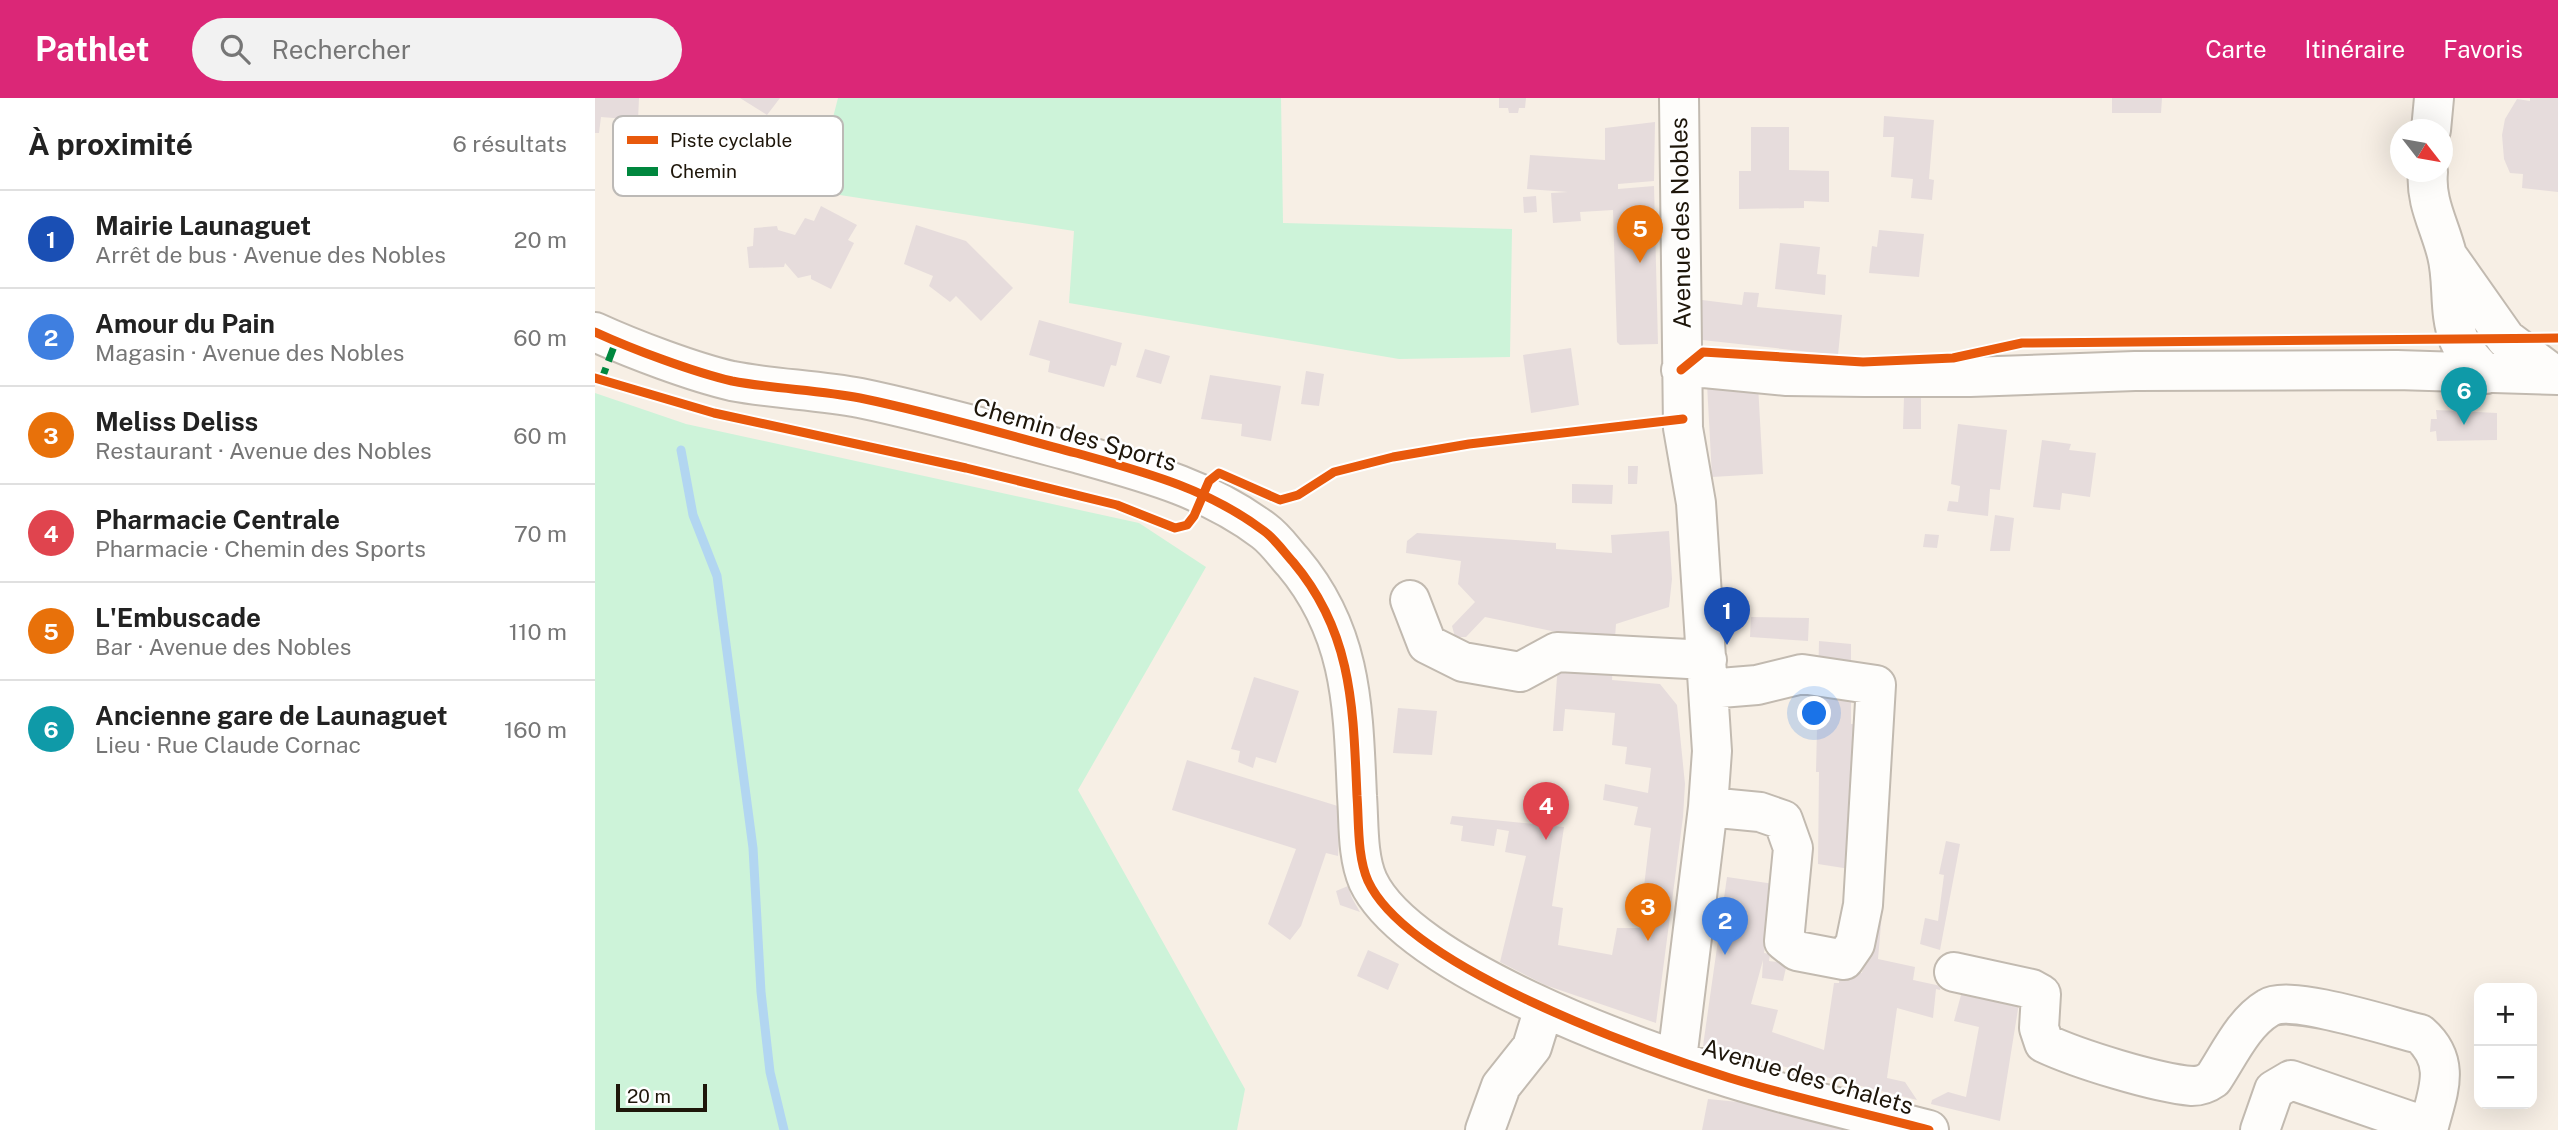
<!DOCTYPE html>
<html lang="fr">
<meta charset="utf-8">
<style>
body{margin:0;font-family:"Public Sans",sans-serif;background:#f2f2f2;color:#222}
.controls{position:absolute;right:21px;bottom:21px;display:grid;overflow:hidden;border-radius:14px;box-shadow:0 7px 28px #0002}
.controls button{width:63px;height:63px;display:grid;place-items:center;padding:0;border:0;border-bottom:2px solid #e0e0e0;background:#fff;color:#222;font:35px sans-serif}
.compass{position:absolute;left:1795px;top:21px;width:63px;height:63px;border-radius:50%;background:#fff;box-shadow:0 7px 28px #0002;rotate:121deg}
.scale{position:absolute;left:21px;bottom:18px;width:91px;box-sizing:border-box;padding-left:7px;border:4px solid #1e160a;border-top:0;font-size:19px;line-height:24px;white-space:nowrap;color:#1e160a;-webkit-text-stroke:5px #fff;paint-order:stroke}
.you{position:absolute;left:1220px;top:616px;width:24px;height:24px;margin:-18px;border:5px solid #fff;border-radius:50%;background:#1a73e8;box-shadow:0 0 0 10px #1a73e833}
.badge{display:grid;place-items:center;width:46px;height:46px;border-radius:50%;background:#db2777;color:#fff;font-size:23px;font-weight:700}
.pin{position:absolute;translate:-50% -58px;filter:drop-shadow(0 2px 4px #0008)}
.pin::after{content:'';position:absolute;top:37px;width:24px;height:21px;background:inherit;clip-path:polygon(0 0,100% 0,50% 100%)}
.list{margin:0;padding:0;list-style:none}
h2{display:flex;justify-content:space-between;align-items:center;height:91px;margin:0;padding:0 28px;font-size:30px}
h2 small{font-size:23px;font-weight:400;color:#767676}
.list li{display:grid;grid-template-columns:46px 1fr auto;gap:21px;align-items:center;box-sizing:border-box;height:98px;padding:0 28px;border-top:2px solid #e0e0e0}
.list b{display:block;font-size:26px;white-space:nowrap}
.list p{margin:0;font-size:23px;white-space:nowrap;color:#767676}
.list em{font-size:23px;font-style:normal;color:#767676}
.icon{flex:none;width:38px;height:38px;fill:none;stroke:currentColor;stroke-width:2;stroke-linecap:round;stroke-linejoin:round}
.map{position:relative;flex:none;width:1963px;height:1032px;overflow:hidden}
header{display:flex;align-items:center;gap:42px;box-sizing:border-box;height:98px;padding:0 35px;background:#db2777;color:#fff}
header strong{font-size:33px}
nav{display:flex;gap:38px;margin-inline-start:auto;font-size:24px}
.search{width:490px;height:63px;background:#f2f2f2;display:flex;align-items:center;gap:18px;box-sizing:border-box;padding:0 24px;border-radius:38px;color:#767676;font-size:26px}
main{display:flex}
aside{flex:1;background:#fff}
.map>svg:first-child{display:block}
</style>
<header>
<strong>Pathlet</strong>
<div class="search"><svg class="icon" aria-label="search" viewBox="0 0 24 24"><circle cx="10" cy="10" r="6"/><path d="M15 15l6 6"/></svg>Rechercher</div>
<nav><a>Carte</a><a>Itinéraire</a><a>Favoris</a></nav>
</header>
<main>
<aside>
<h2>À proximité<small>6 résultats</small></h2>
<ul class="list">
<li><span class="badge" style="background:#1a4fb4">1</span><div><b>Mairie Launaguet</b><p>Arrêt de bus · Avenue des Nobles</p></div><em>20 m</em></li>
<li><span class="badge" style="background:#3f7fe0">2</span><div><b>Amour du Pain</b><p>Magasin · Avenue des Nobles</p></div><em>60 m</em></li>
<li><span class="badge" style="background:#e8710a">3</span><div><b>Meliss Deliss</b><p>Restaurant · Avenue des Nobles</p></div><em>60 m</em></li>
<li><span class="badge" style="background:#e0444e">4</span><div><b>Pharmacie Centrale</b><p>Pharmacie · Chemin des Sports</p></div><em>70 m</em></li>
<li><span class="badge" style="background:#e8710a">5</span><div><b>L'Embuscade</b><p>Bar · Avenue des Nobles</p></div><em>110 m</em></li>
<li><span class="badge" style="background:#0f9aa8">6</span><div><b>Ancienne gare de Launaguet</b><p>Lieu · Rue Claude Cornac</p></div><em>160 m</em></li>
</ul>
</aside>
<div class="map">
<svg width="1963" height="1032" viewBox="0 0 1963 1032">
<rect width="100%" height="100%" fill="#f7efe5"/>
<path fill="#cdf3d9" d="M243,0H686L688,125L917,131L915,259L804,261L474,205L479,133L219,93Z
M0,295L91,326L544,425L611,469L483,692L650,991L642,1032H0Z"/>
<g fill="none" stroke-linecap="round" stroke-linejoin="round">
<path stroke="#b2d6f1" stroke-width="9" d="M86,352L98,417L122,478L158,750L166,894L175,974L189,1032"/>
</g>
<path fill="#e6dcdc" d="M0,0H44L43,22L6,19L4,35H0Z
M145,0H185L172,17Z
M904,0H931L930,10H924L923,15H914L913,10H904Z
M1517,0H1567L1566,15H1517Z
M1935,0H1963V94L1927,90L1928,76L1915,75L1909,61L1907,37L1910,21L1922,1L1935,3Z
M1289,18L1339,22L1334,81L1339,82L1337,102L1316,100L1318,81L1296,79L1299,39H1288Z
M1060,24L1059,83L1023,86V91L1059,88L1063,246L1025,247L1022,244L1018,112L985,114L986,123L958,125L956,95L973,94L932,91L935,57L1010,62V30Z
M1156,29H1194V72L1234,73V104L1209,103V110L1144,111V73H1156Z
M941,98L942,114L929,115L928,99Z
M226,108L262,127L253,142L259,145L236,191L216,181V177L203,180L190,165L189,169L154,170L152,149L158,148L159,130L182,128L183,132L200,137L210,120L219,123Z
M321,127L371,143L418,190L386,223L361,198L355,204L334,188L338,178L309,166Z
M1284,132L1329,136L1324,179L1274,175L1277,148L1282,149Z
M1185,145L1225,149L1222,176L1231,177L1230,197L1180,191Z
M1149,194L1164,195L1162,209L1247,217L1243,257L1107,242V202L1147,207Z
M444,222L527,245L521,268L516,267L509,289L453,274L455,263L434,257Z
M976,250L984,307L936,315L928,257Z
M550,251L575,258L566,286L541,279Z
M711,273L729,276L724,308L706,306Z
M615,277L686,288L676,343L646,338L647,326L606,321Z
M1112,286L1163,287L1168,376L1117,379Z
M1309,299L1326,300V331H1308Z
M1841,312L1902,315V342L1842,343L1841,333L1835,334L1836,321H1842Z
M1363,326L1412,332L1405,392L1395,391L1393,418L1352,413L1354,403L1363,404L1365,388L1356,386Z
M1447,342L1476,346L1474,352L1501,355L1495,399L1467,395L1465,412L1438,409Z
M1033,368H1043L1042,386H1033Z
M977,386L1018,387L1017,406L977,405Z
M1400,417L1419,420L1415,453H1395Z
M1074,433L1077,481L1074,509L1021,526L1017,582L1065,586L1082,607L1090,686L1088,719L1061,925L950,887L905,864L931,758L910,754L914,733L902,731L899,748L866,743L868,728L855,726L857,718L969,729L957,808L968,810L963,847L1017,857L1022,830H1044L1056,730L1039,727L1043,709L1008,702L1010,686L1053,695L1056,670L1030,666L1032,649L1017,647L1020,615L970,611L968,633H958L963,566L971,536L890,519L871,539H860L857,528L880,504L863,486L866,463L811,455L812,443L822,435L961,445V451L1017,455L1016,437Z
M1330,436L1344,437L1342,450L1328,449Z
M1156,519L1214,520L1213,543L1155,539Z
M1224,543L1256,546V626H1263L1264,674H1255V771L1223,766L1224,674H1221Z
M659,579L704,593L681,665L661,659L658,670L643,664L645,653L636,651Z
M803,610L842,613L837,657L798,655Z
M592,662L746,709L743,758L731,755L706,828L695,842L673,826L701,751L577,712Z
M1351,743L1365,746L1345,852L1325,846L1330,820L1343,823L1349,777L1344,776Z
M1132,779L1179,786L1169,855L1175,856L1174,863L1192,865L1188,883L1167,880L1168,862L1156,906L1183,912L1177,934L1229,952L1239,885H1244L1245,872L1267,875L1276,802L1288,803L1283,861L1320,869L1318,882L1346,888L1345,892L1341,891L1338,920L1302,910L1292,980L1310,984L1322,1002L1108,948Z
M753,788L757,800L765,814L745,807L741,793Z
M773,852L804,866L793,892L762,878Z
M1362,891L1424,905L1405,1023L1336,1006L1337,1002L1353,994L1371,999L1384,929L1359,923L1366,897Z
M1113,1001L1154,1005L1261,1032H1107Z"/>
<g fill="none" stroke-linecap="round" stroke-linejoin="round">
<defs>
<path id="minor" d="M1836,32L1839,0
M1833,74C1830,104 1845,128 1852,157C1859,184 1853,215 1864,242C1870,256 1881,266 1891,276
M1854,160L1911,241L1959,277
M0,234C37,251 98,274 137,283C179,291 223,292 265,300C338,315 409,336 481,355C549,374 612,390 669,433C680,441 689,454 698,464C758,535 758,610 762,698C764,724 762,758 773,783C813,869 1043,951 1135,980C1200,1000 1268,1015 1334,1032
M1086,272L1109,270L1192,278L1270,279H1375L1540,273L1802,272L1963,277
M815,502L832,546L868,564L925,574L962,554L1112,562
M1113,709L1165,714L1188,722L1198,750L1189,843L1202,853L1249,862L1260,846L1268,807L1281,587L1207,576L1162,587L1113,591
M1359,874L1437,891L1446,896L1444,930L1449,945C1483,961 1561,985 1597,988C1606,988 1611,986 1618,981C1634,957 1648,925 1673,910C1695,896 1796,929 1825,936C1858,965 1842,995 1833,1032
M1082,961L1113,709L1117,653L1101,405L1088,330L1084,0
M890,1032L906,988L937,949L949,910
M1665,1032L1679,992L1696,982L1821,1025L1826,1032"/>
</defs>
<use href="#minor" stroke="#c2bab0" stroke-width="42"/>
<use href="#minor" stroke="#fefdfb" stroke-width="38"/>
<path stroke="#00873e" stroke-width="7" stroke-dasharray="14 7" stroke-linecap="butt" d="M6,283L21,243"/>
<defs>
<path id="cycleway" d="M0,234C37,251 98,274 137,283C179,291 223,292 265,300C338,315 409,336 481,355C549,374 612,390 669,433C680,441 689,454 698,464C758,535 758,610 762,698C764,724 762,758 773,783C813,869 1043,951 1135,980C1200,1000 1268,1015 1334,1032
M1086,272L1108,254L1268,264L1358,260L1427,245L1963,240
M0,280L119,315L371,370L522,407L580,430L592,427L599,418L614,383L624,375L685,402L703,397L739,374L798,359L874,346L1088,321"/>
</defs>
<use href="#cycleway" stroke="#fff" stroke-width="13"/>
<use href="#cycleway" stroke="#e8590c" stroke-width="9"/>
</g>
<g text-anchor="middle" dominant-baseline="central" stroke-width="5" stroke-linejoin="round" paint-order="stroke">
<g font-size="24" fill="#1e160a" stroke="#fff">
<text transform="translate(1085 125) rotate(-91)">Avenue des Nobles</text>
<text transform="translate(480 336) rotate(16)">Chemin des Sports</text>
<text transform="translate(1213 978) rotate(16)">Avenue des Chalets</text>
</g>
</g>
<rect x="18" y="18" width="230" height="80" rx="10" fill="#fff" stroke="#bcb9b6" stroke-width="2"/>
<rect x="32" y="38" width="31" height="8" fill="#e8590c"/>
<rect x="32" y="69" width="31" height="9" fill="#00873e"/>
<g font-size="19" fill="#1e160a">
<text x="75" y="49">Piste cyclable</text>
<text x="75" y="80">Chemin</text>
</g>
</svg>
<div class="controls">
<button>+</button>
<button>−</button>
</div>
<svg class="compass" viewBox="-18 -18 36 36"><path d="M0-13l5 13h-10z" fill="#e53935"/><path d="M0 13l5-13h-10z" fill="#767676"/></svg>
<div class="scale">20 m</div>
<div class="you"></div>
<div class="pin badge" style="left:1132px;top:547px;background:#1a4fb4">1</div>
<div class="pin badge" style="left:1130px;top:857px;background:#3f7fe0">2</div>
<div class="pin badge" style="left:1053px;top:843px;background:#e8710a">3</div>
<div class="pin badge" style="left:951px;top:742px;background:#e0444e">4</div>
<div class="pin badge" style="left:1045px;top:165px;background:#e8710a">5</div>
<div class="pin badge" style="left:1869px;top:327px;background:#0f9aa8">6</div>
</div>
</main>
